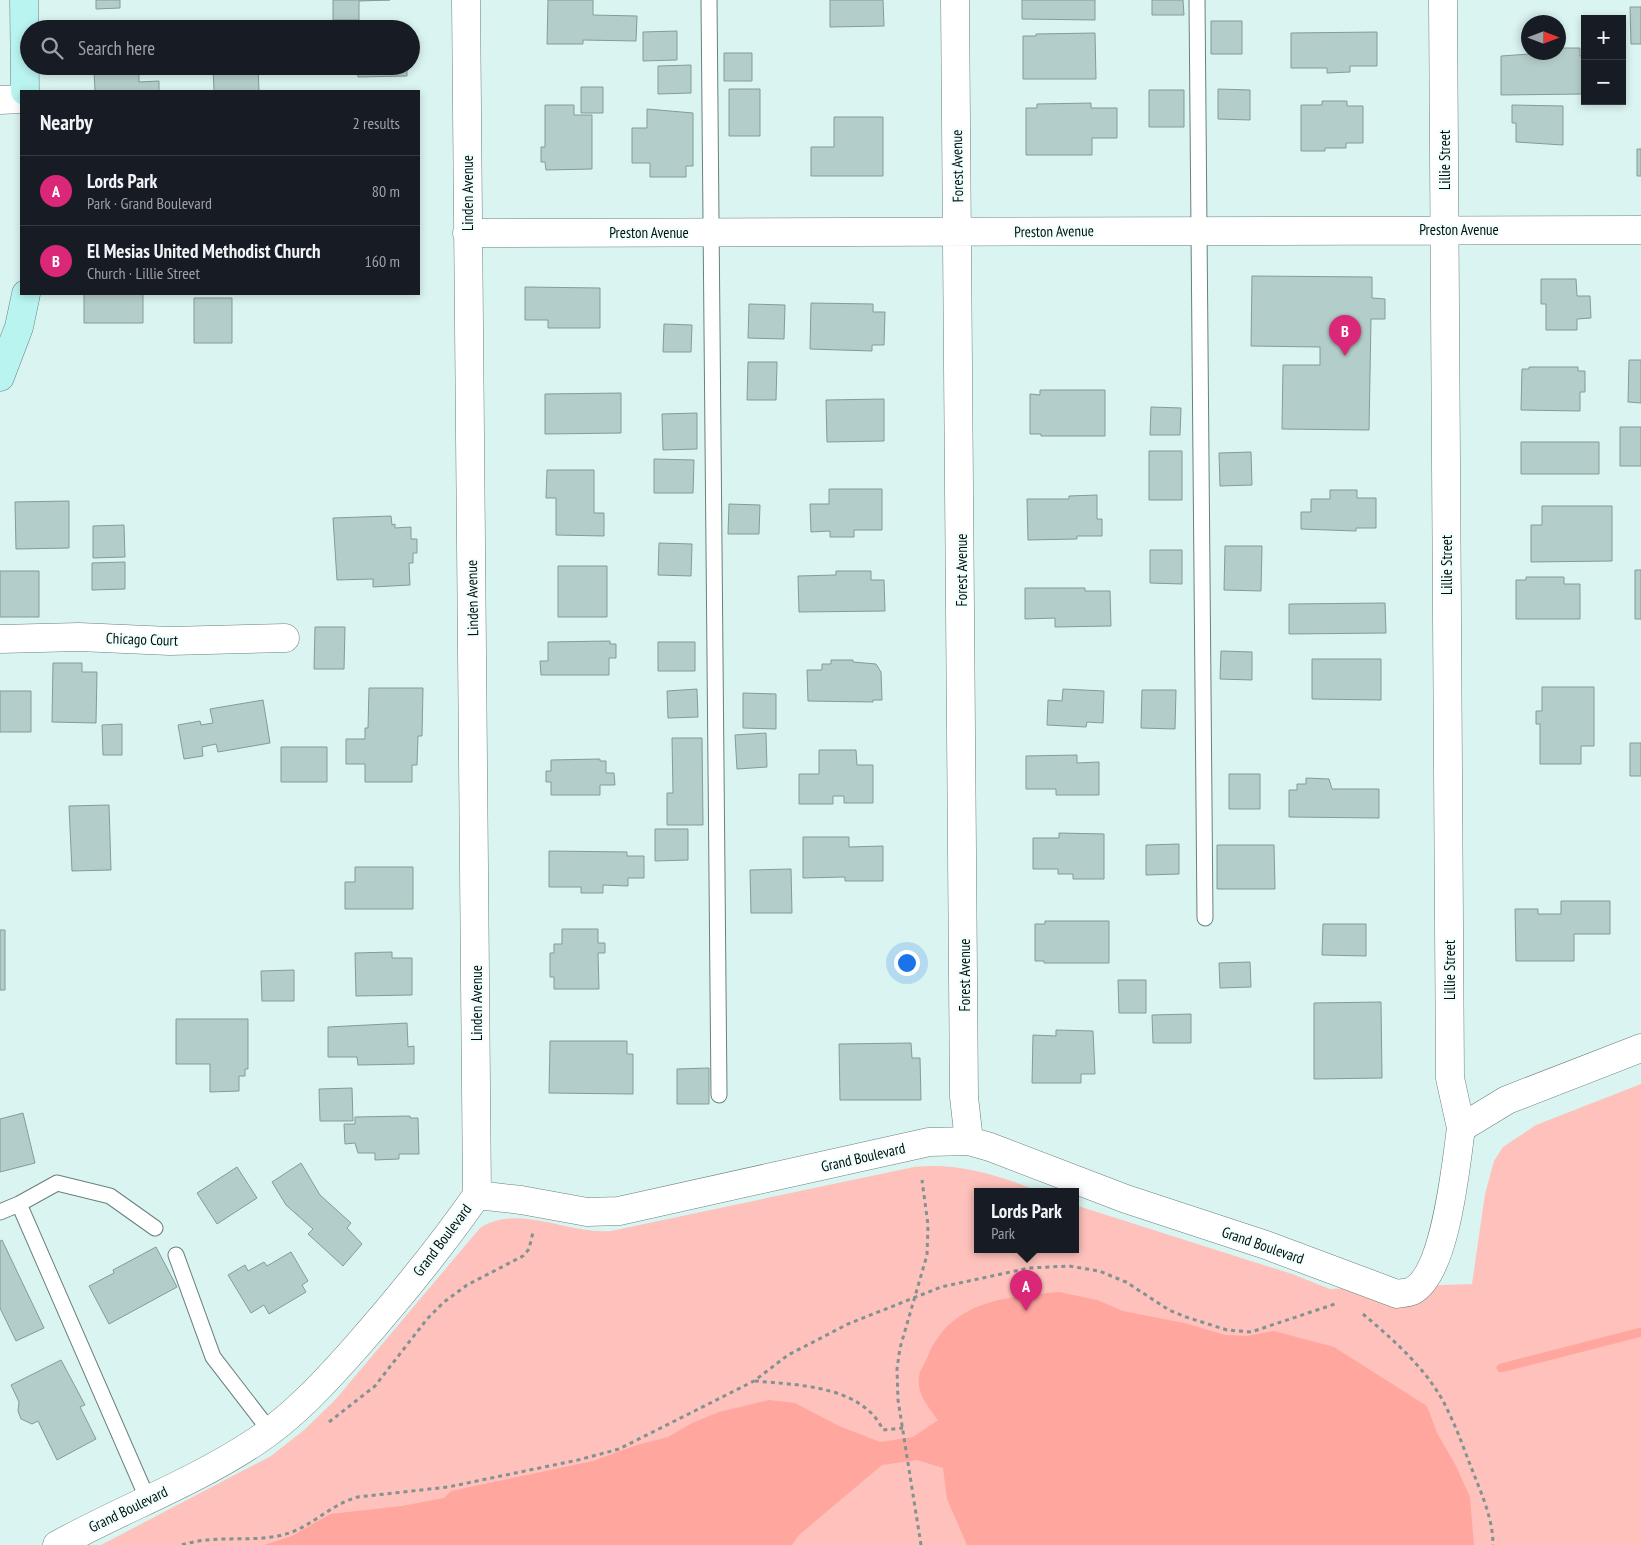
<!DOCTYPE html>
<meta charset="utf-8">
<style>
body{margin:0;font-family:"PT Sans Narrow",sans-serif;background:#20242c;color:#f1f3f6}
.controls{position:absolute;right:15px;top:15px;display:grid;overflow:hidden;border-radius:0px;box-shadow:0 2px 8px #0003}
.controls button{width:45px;height:45px;display:grid;place-items:center;padding:0;border:0;border-bottom:1px solid #363941;background:#171b24;color:#f1f3f6;font:25px sans-serif}
.compass{position:absolute;left:1521px;top:15px;width:45px;height:45px;border-radius:50%;background:#171b24;box-shadow:0 2px 8px #0003;rotate:90deg}
.you{position:absolute;left:906px;top:962px;width:18px;height:18px;margin:-12px;border:4px solid #fff;border-radius:50%;background:#1a73e8;box-shadow:0 0 0 8px #1a73e833}
.badge{display:grid;place-items:center;width:32px;height:32px;border-radius:50%;background:#db2777;color:#fff;font-size:16px;font-weight:700}
.pin{position:absolute;translate:-50% -41px;filter:drop-shadow(0 1px 2px #0008)}
.pin::after{content:'';position:absolute;top:26px;width:18px;height:15px;background:inherit;clip-path:polygon(0 0,100% 0,50% 100%)}
.popup{position:absolute;left:974px;top:1188px;width:105px;height:65px;box-sizing:border-box;display:grid;place-content:center;border-radius:0px;background:#171b24;filter:drop-shadow(0 1px 4px #0005);font-size:16px;white-space:nowrap;color:#9ea1a6}
.popup b{font-size:19px;color:#f1f3f6}
.popup::after{content:'';position:absolute;left:50%;top:100%;margin-left:-10px;border:10px solid transparent;border-top-color:#171b24}
.list{margin:0;padding:0;list-style:none}
h2{display:flex;justify-content:space-between;align-items:center;height:65px;margin:0;padding:0 20px;font-size:21px}
h2 small{font-size:16px;font-weight:400;color:#9ea1a6}
.list li{display:grid;grid-template-columns:32px 1fr auto;gap:15px;align-items:center;box-sizing:border-box;height:70px;padding:0 20px;border-top:1px solid #363941}
.list b{display:block;font-size:19px;white-space:nowrap}
.list p{margin:0;font-size:16px;white-space:nowrap;color:#9ea1a6}
.list em{font-size:16px;font-style:normal;color:#9ea1a6}
.icon{flex:none;width:28px;height:28px;fill:none;stroke:currentColor;stroke-width:2;stroke-linecap:round;stroke-linejoin:round}
.map{position:relative;flex:none;width:1641px;height:1545px;overflow:hidden}
.search{position:absolute;background:#171b24;box-shadow:0 2px 8px #0003;left:20px;top:20px;width:400px;height:55px;display:flex;align-items:center;gap:12px;box-sizing:border-box;padding:0 18px;border-radius:28px;color:#9ea1a6;font-size:19px}
.panel{position:absolute;background:#171b24;box-shadow:0 2px 8px #0003;left:20px;top:90px;width:400px;height:205px;border-radius:0px}
.map>svg:first-child{display:block}
</style>
<div class="map">
<svg width="1641" height="1545" viewBox="0 0 1641 1545">
<rect width="100%" height="100%" fill="#daf4f1"/>
<path fill="#ffc1bb" d="M1641,1084V1545H101L271,1456L304,1430L335,1400L480,1228C517,1203 569,1235 611,1231L914,1167C959,1162 1000,1176 1041,1192H977V1250H1075V1205L1292,1274L1330,1289L1472,1284L1485,1194L1494,1161L1503,1147L1536,1125Z"/>
<path fill="#ffa69f" d="M1059,1292L1097,1300L1123,1311L1184,1323L1225,1335L1247,1336L1274,1331L1334,1347L1427,1406L1437,1433L1456,1466L1470,1497L1474,1545H967L947,1499L943,1468L917,1460L882,1465L799,1535L792,1545H264L292,1536L330,1514L402,1506L444,1498L451,1491L593,1461L637,1445L668,1437L692,1423L719,1412L769,1400L795,1403L839,1426L880,1442L913,1437L938,1420C928,1407 914,1390 920,1372C922,1367 925,1363 927,1358C950,1300 1005,1297 1059,1292Z"/>
<g fill="none" stroke-linecap="round" stroke-linejoin="round">
<path stroke="#ffa69f" stroke-width="9" d="M1501,1368L1641,1332"/>
</g>
<path fill="#b3cdca" stroke="#839c98" d="M96,0H120V8L96,9Z
M333,0H390L359,1V20H333Z
M548,0H593V15L637,16L636,41L583,40V44H547Z
M830,0H883L884,26L830,27Z
M1022,0H1095V20L1022,19Z
M1152,0H1183L1184,15H1152Z
M1630,7H1641V44H1631Z
M1211,21H1242V54H1211Z
M677,31V60L643,61V32Z
M1377,32V66H1350V72L1327,73V68H1291V33Z
M1095,33L1096,79H1023V36H1036V34Z
M1558,48H1580V56L1583,55L1584,94L1501,95V56L1558,52Z
M724,53H752V81H724Z
M691,65V93L658,94V66Z
M258,66L259,91H214L213,67Z
M357,66H407V76L358,77Z
M94,71H139V82L159,81V91H95Z
M581,87H603V113H581Z
M729,89H760V136H729Z
M1218,89L1250,90V120L1218,119Z
M1149,90H1184V127H1149Z
M1322,101H1347V106H1363V143H1346V148H1325V151H1301V105H1322Z
M1091,103V108H1117V138H1092V155H1026V108H1037V104Z
M545,105H574V115H592V169L546,170L545,162H541V147H545Z
M1512,105L1563,106V145L1516,142V123H1512Z
M647,109L693,113V166H686V177H650V163H632V128H647Z
M834,117H883V176H811V147H834Z
M1637,149H1641V176H1637Z
M1252,276L1372,277V298L1385,299V319H1371L1369,430L1282,429L1283,365H1320V347L1251,346Z
M1541,279H1576L1577,296H1590L1591,318L1577,319V330H1546V304H1541Z
M525,287L600,288V328H548V320H525Z
M84,294H143V323H84Z
M194,298H232V343H194Z
M811,303L873,304V312H885L884,345H872V351L810,349Z
M749,304L785,305L784,339L748,338Z
M664,324L692,325L691,352H663Z
M1629,360H1641V403L1628,402Z
M748,362H777L776,400H747Z
M1529,367H1578V371H1585V392H1580V411L1521,410L1522,369H1529Z
M1040,390H1105V436H1041V434H1030V394L1040,395Z
M621,393V433L545,434V394Z
M884,399V441L827,442L826,400Z
M1151,407L1181,408L1180,435H1150Z
M697,413V449L663,450L662,414Z
M1620,427H1641V466H1620Z
M1521,442H1599V474H1521Z
M1149,451H1182V500H1149Z
M1251,452L1252,485L1220,486L1219,453Z
M654,459L694,460L693,493H654Z
M547,470H594V513H604V536L556,535V498H546Z
M829,489H882V530H854V537H830V531L811,532L810,504H829Z
M1330,490H1357V498H1376V528H1356V531L1301,529V512H1311V499H1330Z
M1097,495V519H1102V536H1077V539L1028,540L1027,499H1069V496Z
M69,501V548L16,549L15,502Z
M729,504L760,505L759,534H728Z
M1542,506H1612V561L1531,562V525H1542Z
M391,516L392,525L395,524V528L411,527V539H417V553H413V563H409L410,585L373,587V579L337,580L333,518Z
M124,525L125,557L93,558V526Z
M659,543L692,544L691,576L658,575Z
M1225,546H1262L1261,591L1224,590Z
M1150,550H1182V584L1150,583Z
M125,562V589L92,590V563Z
M558,566H607V617H558Z
M1635,570H1641V619H1635Z
M0,571H39V617H0Z
M836,571H871V580H884L885,611L799,612L798,576L836,575Z
M1526,577H1564V584H1580V619H1516V580H1526Z
M1025,588H1085V591H1110L1111,626L1055,627V618L1025,619Z
M1385,603L1386,633L1289,634V604Z
M315,627H345L344,669H314Z
M610,641V644H616V658H609V675H541L540,661H548V642Z
M658,642H695V671H658Z
M1221,651L1252,652V680L1220,679Z
M1312,659H1381V700L1312,699Z
M831,660H853V662L876,664L881,672L882,700H873V702L808,701L807,670H822V664H831Z
M53,663H82V672H97L96,723L52,722Z
M1542,687H1594V746H1581V764H1540V724H1536V711H1542Z
M369,688H423L422,736H418L417,765H412V782H365V764H346V739H365V728H368Z
M697,689L698,717L668,718L667,691Z
M1063,689L1104,691L1103,723L1087,722L1086,727L1047,725L1048,700L1062,701Z
M1142,690H1176L1175,729L1141,728Z
M0,691H31V732H0Z
M743,693L776,694V729L743,728Z
M263,700L270,743L218,752L216,744L202,747L203,756L184,759L178,725L200,721L201,725L213,723L210,709Z
M122,724V755H103L102,725Z
M766,733L767,767L737,769L735,735Z
M672,738H702L703,825H667V793H673Z
M1630,743H1641V776H1630Z
M281,747H327V782H281Z
M819,750H856L857,765H873V803H844V796H833V804H799V774H819Z
M1077,755V763L1099,762V795H1056V789H1026V756Z
M600,759V761H606V773H614L615,785H600V795H551V782H546V771H551V760Z
M1229,774H1260V809H1229Z
M1306,778L1329,779L1332,789H1379V818L1289,817V790H1297V784H1306Z
M109,805L111,870L72,871L69,806Z
M655,829H688V860L655,861Z
M1059,833L1104,834V879H1073V874H1058V869H1033V838H1059Z
M803,837H849V847L883,846V881H845V877L803,878Z
M1179,844V874L1146,875V845Z
M1217,845H1274L1275,889H1217Z
M549,851L627,852V856H644V878H628V886L603,885V893H581V887H549Z
M355,867H413V909H345V882H355Z
M791,869L792,913H751L750,870Z
M1561,901H1610V934H1574V961H1516L1515,909H1538V914H1561Z
M1045,921H1109V963H1044V961H1035V924H1045Z
M1323,924H1366V956L1322,955Z
M562,929H598V943H605V953H598L599,989H554V977H550V953H554V944H562Z
M0,930H5V990H0Z
M392,952V958H412V995L356,996L355,953Z
M1250,962L1251,987L1220,988L1219,963Z
M294,970V1001H262L261,971Z
M1118,980H1146V1013H1119Z
M1381,1002L1382,1078L1314,1079V1003Z
M1191,1014V1043H1153L1152,1015Z
M176,1019H248V1069H245V1076H239V1091L210,1092V1064H176Z
M407,1023L408,1047L414,1046V1064L358,1065L357,1057H328V1027Z
M1056,1030L1093,1031L1095,1074H1081V1083H1032L1033,1035L1056,1036Z
M550,1041H627V1054H633V1094L549,1093Z
M911,1043L912,1058H920L921,1100H840L839,1044Z
M709,1068V1104H677V1069Z
M352,1088L353,1121H320L319,1089Z
M23,1113L35,1163L0,1172V1119Z
M410,1116V1118H418L419,1154H399V1159L375,1160V1153H358L355,1143L345,1144L344,1124H355V1117Z
M301,1163L320,1195L351,1223L347,1228L362,1244L343,1266L308,1234L313,1229L286,1205L272,1182Z
M237,1167L257,1198L217,1224L197,1193Z
M2,1240L44,1328L16,1341L0,1308V1241Z
M156,1247L177,1287L109,1324L89,1286L114,1273L113,1270Z
M291,1252L308,1281L302,1285L306,1292L269,1314L264,1305L251,1313L228,1275L245,1265L248,1271L264,1262L267,1266Z
M61,1360L85,1405L80,1407L96,1439L57,1460L38,1421L32,1424L21,1419L18,1411L19,1402L11,1385Z"/>
<g fill="none" stroke-linecap="round" stroke-linejoin="round">
<defs>
<path id="service" d="M709,0L719,1095
M1197,0L1205,918
M0,1212L19,1204
M176,1255L213,1357L270,1431
M148,1500L19,1204L57,1183L110,1196L155,1228"/>
<path id="minor" d="M466,0L477,1195
M955,0L964,1097L969,1141
M1443,0L1450,1078L1461,1128
M0,100L21,99
M467,233L1641,230
M0,639L79,637L170,641L285,638
M57,1545C122,1509 193,1483 255,1442C294,1416 326,1381 357,1346C399,1298 440,1248 477,1195L521,1200L587,1212L619,1211L929,1142L969,1141L990,1147L1126,1199L1266,1245L1397,1294C1401,1293 1408,1293 1412,1291C1446,1274 1456,1164 1461,1128L1507,1100L1641,1048"/>
<path id="secondary" d="M24,0L25,91
M0,377L19,327L26,294"/>
</defs>
<use href="#service" stroke="#69817e" stroke-width="17"/>
<use href="#minor" stroke="#69817e" stroke-width="29"/>
<use href="#secondary" stroke="#69817e" stroke-width="29"/>
<path stroke="#809391" stroke-width="3" stroke-dasharray="4 4" stroke-linecap="butt" d="M1363,1314C1395,1341 1431,1373 1448,1411C1458,1431 1465,1452 1473,1472C1482,1495 1493,1519 1493,1545
M755,1381C796,1385 862,1385 883,1430L903,1428
M329,1422L375,1386L427,1319L444,1302L467,1285L523,1256L529,1249L533,1232
M182,1545C215,1534 250,1543 282,1535C310,1529 330,1504 358,1497L448,1487L578,1460L619,1449L754,1381L788,1355L848,1324L941,1287L1029,1268L1069,1266L1099,1271L1126,1282L1169,1310L1186,1317L1227,1330L1251,1332L1335,1304
M921,1545L898,1400L897,1369L900,1348L927,1255L928,1225L922,1180"/>
<use href="#service" stroke="#fff" stroke-width="15"/>
<use href="#minor" stroke="#fff" stroke-width="28"/>
<use href="#secondary" stroke="#b9f4f0" stroke-width="28"/>
</g>
<g text-anchor="middle" dominant-baseline="central" stroke-width="4" stroke-linejoin="round" paint-order="stroke">
<g font-size="15" fill="#060e0d" stroke="#effffd">
<text transform="translate(1444 160) rotate(-90)">Lillie Street</text>
<text transform="translate(957 166) rotate(-91)">Forest Avenue</text>
<text transform="translate(467 193) rotate(-90)">Linden Avenue</text>
<text x="1459" y="229">Preston Avenue</text>
<text transform="translate(1054 231) rotate(-1)">Preston Avenue</text>
<text x="649" y="232">Preston Avenue</text>
<text transform="translate(1446 565) rotate(-90)">Lillie Street</text>
<text transform="translate(961 570) rotate(-90)">Forest Avenue</text>
<text transform="translate(472 598) rotate(-91)">Linden Avenue</text>
<text transform="translate(142 639) rotate(2)">Chicago Court</text>
<text transform="translate(1449 970) rotate(-90)">Lillie Street</text>
<text transform="translate(964 975) rotate(-90)">Forest Avenue</text>
<text transform="translate(476 1003) rotate(-90)">Linden Avenue</text>
<text transform="translate(863 1157) rotate(-13)">Grand Boulevard</text>
<text transform="translate(442 1240) rotate(-53)">Grand Boulevard</text>
<text transform="translate(1263 1245) rotate(19)">Grand Boulevard</text>
<text transform="translate(128 1509) rotate(-26)">Grand Boulevard</text>
</g>
</g>
</svg>
<div class="controls">
<button>+</button>
<button>−</button>
</div>
<svg class="compass" viewBox="-18 -18 36 36"><path d="M0-13l5 13h-10z" fill="#e53935"/><path d="M0 13l5-13h-10z" fill="#9ea1a6"/></svg>
<div class="you"></div>
<div class="pin badge" style="left:1026px;top:1311px">A</div>
<div class="popup"><b>Lords Park</b>Park</div>
<div class="pin badge" style="left:1345px;top:356px">B</div>
<div class="search"><svg class="icon" aria-label="search" viewBox="0 0 24 24"><circle cx="10" cy="10" r="6"/><path d="M15 15l6 6"/></svg>Search here</div>
<section class="panel">
<h2>Nearby<small>2 results</small></h2>
<ul class="list">
<li><span class="badge">A</span><div><b>Lords Park</b><p>Park · Grand Boulevard</p></div><em>80 m</em></li>
<li><span class="badge">B</span><div><b>El Mesias United Methodist Church</b><p>Church · Lillie Street</p></div><em>160 m</em></li>
</ul>
</section>
</div>
